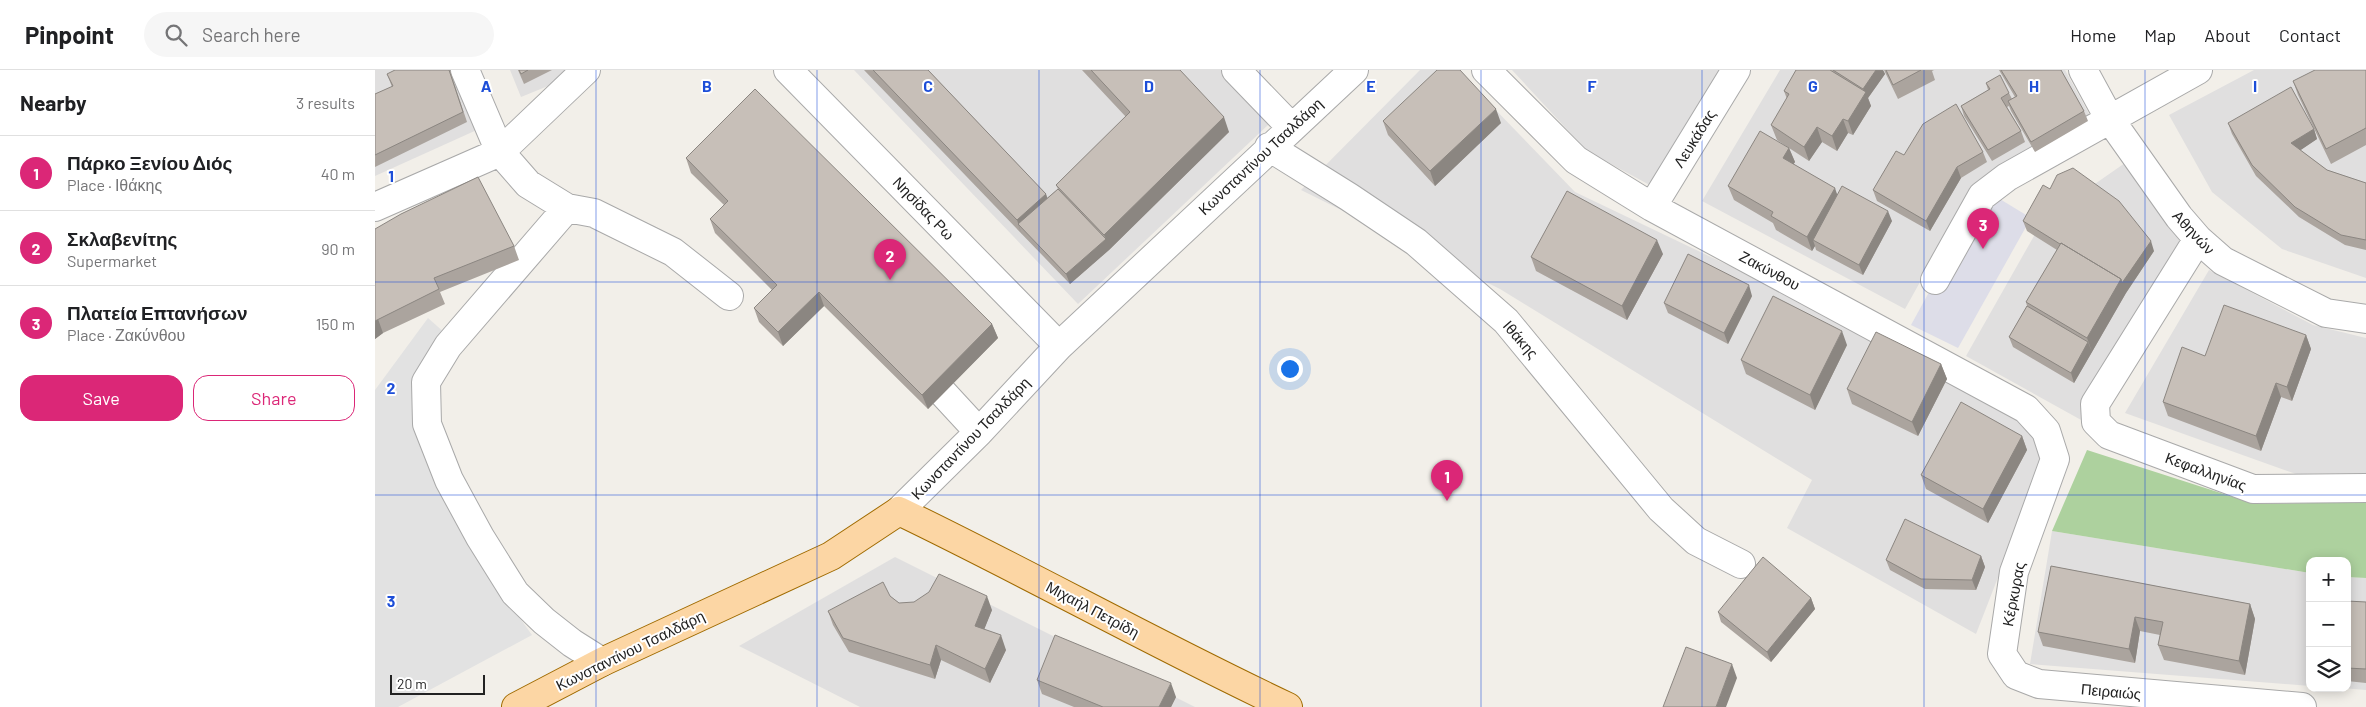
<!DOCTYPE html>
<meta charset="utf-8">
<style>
body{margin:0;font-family:Barlow,sans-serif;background:#f6f6f6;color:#202124}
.controls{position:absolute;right:15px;bottom:15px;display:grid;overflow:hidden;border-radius:10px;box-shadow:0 2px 12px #0003}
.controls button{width:45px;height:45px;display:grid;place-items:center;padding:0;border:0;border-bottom:1px solid #e0e0e0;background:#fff;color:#202124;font:25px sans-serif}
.scale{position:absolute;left:15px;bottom:12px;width:95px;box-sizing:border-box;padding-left:5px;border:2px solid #222;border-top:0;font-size:14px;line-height:18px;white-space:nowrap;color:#222;-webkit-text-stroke:4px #fff;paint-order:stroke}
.you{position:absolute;left:914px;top:298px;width:18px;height:18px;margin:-12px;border:4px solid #fff;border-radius:50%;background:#1a73e8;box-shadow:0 0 0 8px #1a73e833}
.badge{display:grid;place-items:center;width:32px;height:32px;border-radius:50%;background:#db2777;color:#fff;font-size:16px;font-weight:700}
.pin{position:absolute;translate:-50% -41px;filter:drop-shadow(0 1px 2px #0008)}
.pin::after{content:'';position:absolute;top:26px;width:18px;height:15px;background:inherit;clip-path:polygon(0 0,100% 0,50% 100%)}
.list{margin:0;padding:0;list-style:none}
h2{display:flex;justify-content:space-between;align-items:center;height:65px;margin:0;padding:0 20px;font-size:21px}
h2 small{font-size:16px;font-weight:400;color:#757577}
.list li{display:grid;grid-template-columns:32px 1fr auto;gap:15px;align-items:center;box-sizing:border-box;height:75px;padding:0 20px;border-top:1px solid #e0e0e0}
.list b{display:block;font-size:19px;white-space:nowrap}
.list p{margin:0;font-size:16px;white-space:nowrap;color:#757577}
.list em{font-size:16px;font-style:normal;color:#757577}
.actions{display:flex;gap:10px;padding:15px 20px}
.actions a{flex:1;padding:11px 0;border:1px solid #db2777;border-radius:15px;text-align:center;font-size:18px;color:#db2777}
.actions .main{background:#db2777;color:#fff}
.icon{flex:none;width:28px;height:28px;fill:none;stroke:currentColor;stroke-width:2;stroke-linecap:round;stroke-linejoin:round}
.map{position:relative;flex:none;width:1991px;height:637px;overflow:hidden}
header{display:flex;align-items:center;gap:30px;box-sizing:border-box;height:70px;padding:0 25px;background:#fff;border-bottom:1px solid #e0e0e0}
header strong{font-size:24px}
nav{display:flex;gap:28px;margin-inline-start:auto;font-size:18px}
.search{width:350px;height:45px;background:#f6f6f6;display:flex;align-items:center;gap:12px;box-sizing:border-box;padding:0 18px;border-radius:28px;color:#757577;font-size:19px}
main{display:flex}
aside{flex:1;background:#fff}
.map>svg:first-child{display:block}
</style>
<header>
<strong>Pinpoint</strong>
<div class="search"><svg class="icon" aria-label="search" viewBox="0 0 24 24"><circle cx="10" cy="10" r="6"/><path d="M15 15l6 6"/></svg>Search here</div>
<nav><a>Home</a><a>Map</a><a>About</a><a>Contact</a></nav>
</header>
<main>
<aside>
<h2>Nearby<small>3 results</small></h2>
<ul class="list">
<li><span class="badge">1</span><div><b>Πάρκο Ξενίου Διός</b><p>Place · Ιθάκης</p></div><em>40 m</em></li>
<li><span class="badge">2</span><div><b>Σκλαβενίτης</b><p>Supermarket</p></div><em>90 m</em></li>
<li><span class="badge">3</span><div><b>Πλατεία Επτανήσων</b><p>Place · Ζακύνθου</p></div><em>150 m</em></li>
</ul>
<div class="actions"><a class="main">Save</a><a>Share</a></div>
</aside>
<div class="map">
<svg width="1991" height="637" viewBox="0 0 1991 637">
<rect width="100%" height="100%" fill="#f2efe9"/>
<path fill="#e0dfdf" d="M0,0H82L104,59L0,106Z
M135,0H202L195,7L146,27Z
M479,0H872L910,39L703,234Z
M1045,0H1082L1200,122L1497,264L1587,313L1676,371L1601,564L1412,458L1437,410L1125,219L926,120Z
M1137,0H1367L1293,125L1212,81Z
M1405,0H1690L1719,53L1593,126L1530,239L1327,131Z
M1879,0H1991V208L1907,179L1837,122L1794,45Z
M1750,93L1818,189L1717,356L1591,286L1668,150Z
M1834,200L1938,255L1991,268V403L1921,404L1750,343Z
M1677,461L1935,503V616L1655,594Z
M520,487L820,637H485L364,576Z
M1972,507L1991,508V620L1967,618H1972Z"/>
<path fill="#add19e" d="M1712,380L1880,434L1991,432V508L1972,507V491H1935V503L1677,461Z"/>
<path fill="#e2e2e2" d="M53,248L71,264L40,312L38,340L50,383L131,529L157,565L23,637H0V320Z"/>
<path fill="#dddde8" d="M1610,120L1656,148L1583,278L1536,255Z"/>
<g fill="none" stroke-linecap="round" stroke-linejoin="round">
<defs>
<path id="minor" d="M90,0L125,82L153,114L192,138L219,143L298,182L354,226
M413,0L684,276
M861,0L916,57
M1111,0L1201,90L1277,137L1651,339L1671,361L1680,389L1639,502L1627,584L1641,605L1664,614L1927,637
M1708,0L1734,48L1804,147L1823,169L1848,191L1951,243L1991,249
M894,77L974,127L1041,172L1131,251L1286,439L1321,471L1366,494
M0,137L125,82L211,0
M1277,137L1361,0
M192,138L73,276L51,312L52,354L74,410L105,467L140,523L169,551L197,573L227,592
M1823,169L1720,334L1721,352L1734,365L1878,419L1991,418
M1560,210L1607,126L1632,107L1823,0
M568,323L604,362
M524,441L604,362L684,276L979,0"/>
<path id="major" d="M141,637L227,592L456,486L524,441C655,504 781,575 913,637"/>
</defs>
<use href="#minor" stroke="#a9a9a9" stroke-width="30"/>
<use href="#major" stroke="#a06b00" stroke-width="30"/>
<use href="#minor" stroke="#fff" stroke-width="28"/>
<use href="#major" stroke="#fcd6a4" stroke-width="28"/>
</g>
<path fill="#aba49e" d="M75,0L92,52L0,97V24L17,17L12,4Z
M143,0H177L149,14Z
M489,0H553L671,124L672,128L683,119L681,115L751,47L707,0H805L854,62L734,180L695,214Z
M1421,0H1508L1510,4L1493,28L1496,36L1478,65L1473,63L1462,81L1447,72L1434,91L1414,78L1420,92L1418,94L1462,124L1517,151L1488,205L1441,180L1440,176L1437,181L1401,160L1398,153L1359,130L1353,116L1414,78L1402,70L1396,55L1412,29L1409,21Z
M1509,0H1559L1557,1L1560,10L1523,29Z
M1624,0H1686L1709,41L1713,51L1660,82L1636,41L1634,36L1632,37L1646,61L1650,72L1617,91L1589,46L1586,36L1613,20L1611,13L1634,23L1637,29L1640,27Z
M1991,0V75L1956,94L1923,25L1918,11Z
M1008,51L1126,53L1060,116L1013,65Z
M1853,53L1939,59L1942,69L1925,80L1952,100L1991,113V180L1970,175L1924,147L1881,106L1857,64Z
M1608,82L1612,92L1586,108L1555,161L1502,131L1498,120L1529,85Z
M311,88L617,254L623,268L553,339L449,236L408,276L384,252L379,238L397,220L340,163L335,149L349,135L316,103Z
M1648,151L1779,181L1751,223L1699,313L1638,277L1634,267L1652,236L1651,232L1682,180L1652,161Z
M0,159L139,176L144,190L65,222L70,234L8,263L0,269Z
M1288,184L1252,250L1161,201L1156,187Z
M1377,226L1353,274L1293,243L1289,233Z
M1931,265L1936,279L1917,331L1906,327L1886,381L1793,346L1788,332L1830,286Z
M1472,275L1440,340L1371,304L1366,290Z
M1566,294L1572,309L1543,366L1477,334L1472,319Z
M1647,366L1652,380L1613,453L1551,419L1546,405Z
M1606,486L1610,497L1601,520L1550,519L1515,500L1511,490Z
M1676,496L1875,534L1880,549L1870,605L1789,590L1783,575L1785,565L1765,561L1760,593L1668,576L1663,562Z
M515,526L524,533L617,540L609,559L631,580L615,613L566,590L560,609L474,582L458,555L453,541Z
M1436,528L1440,539L1396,592L1346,552L1343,542Z
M1972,531L1991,532V613L1972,611Z
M662,610L801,627L796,637H699L667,624Z"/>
<path fill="#8b8681" d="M1501,0H1508L1510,4L1493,28L1496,36L1478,65L1473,51L1490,24L1488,19Z
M1121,39L1126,53L1060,116L1055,101Z
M849,47L854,62L734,180L695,214L691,204L731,169L729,165Z
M1468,49L1473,63L1462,81L1457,66Z
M1442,57L1447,72L1434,91L1429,77Z
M1939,59L1942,69L1920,84L1916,73Z
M1414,78L1420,92L1413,103L1408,88Z
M1582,97L1586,108L1555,161L1551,151Z
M1460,118L1465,133L1438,170L1440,176L1437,181L1432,167Z
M671,124L676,139L643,154L647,165L642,150Z
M1513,141L1517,151L1488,205L1484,195Z
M1282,170L1288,184L1252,250L1247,236Z
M1776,171L1779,181L1751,223L1717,282L1712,268L1746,209Z
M1374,215L1377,226L1353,274L1349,263Z
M444,222L449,236L408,276L403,262Z
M3,249L8,263L0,269V251Z
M617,254L623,268L553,339L547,325Z
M1467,261L1472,275L1440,340L1435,325Z
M1931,265L1936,279L1917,331L1912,317Z
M1713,272L1717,282L1699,313L1696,303Z
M1566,294L1572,309L1543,366L1537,352Z
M1901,313L1906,327L1886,381L1881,366Z
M1647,366L1652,380L1613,453L1608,439Z
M1606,486L1610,497L1601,520L1597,510Z
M612,526L617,540L605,570L600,556Z
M1436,528L1440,539L1396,592L1392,582Z
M1875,534L1880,549L1870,605L1864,591Z
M1760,547L1765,561L1760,593L1754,579Z
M626,565L631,580L615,613L610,599Z
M561,575L566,590L560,609L555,595Z
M1357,594L1362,608L1351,637H1341Z
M796,613L801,627L796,637H784Z"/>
<path fill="#c7bfb8" stroke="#8b8681" d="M20,0H74L88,42L0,85V24L18,16L12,4Z
M144,0H153L146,4Z
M498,0H553L671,124L642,150Z
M716,0H805L849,47L729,165L681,115L755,42Z
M1062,0H1085L1121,39L1055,101L1008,51Z
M1421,0H1455L1491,22L1473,51L1468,49L1457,66L1442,57L1429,77L1396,55L1414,24L1409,21Z
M1458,0H1501L1488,19Z
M1511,0H1546L1518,15Z
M1626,0H1686L1709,41L1656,72L1633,31L1642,26Z
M1940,0H1991V58L1951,79L1918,11Z
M1625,5L1634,23L1626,28L1646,61L1613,80L1586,36L1615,19L1611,13Z
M1916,17L1939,59L1916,73L1952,100L1991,113V170L1966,165L1920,137L1877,95L1853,53Z
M380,19L617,254L547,325L444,222L403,262L379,238L402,215L335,149L353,131L311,88Z
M1581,34L1608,82L1582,97L1551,151L1498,120L1521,81L1529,85L1548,54Z
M1385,61L1414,78L1408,88L1460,118L1432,167L1396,146L1398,142L1353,116Z
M1698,98L1744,131L1776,171L1747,213L1746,209L1686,173L1685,174L1648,151L1668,115L1675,119L1682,105Z
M103,107L139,176L59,208L64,219L0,251V159L26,144Z
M1467,116L1513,141L1484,195L1438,170Z
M683,119L731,169L691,204L643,154Z
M1192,121L1282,170L1247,236L1156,187Z
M1686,173L1746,209L1712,268L1651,232Z
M1313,184L1374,215L1349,263L1289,233Z
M1398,226L1467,261L1435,325L1366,290Z
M1849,235L1931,265L1912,317L1901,313L1881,366L1788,332L1807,277L1830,286Z
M1652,236L1713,272L1696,303L1634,267Z
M1501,262L1566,294L1537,352L1472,319Z
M1586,332L1647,366L1608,439L1546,405Z
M1530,449L1606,486L1597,510L1546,509L1511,490Z
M1388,487L1436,528L1392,582L1343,542Z
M1676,496L1875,534L1864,591L1783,575L1788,552L1760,547L1754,579L1663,562Z
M564,504L612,526L600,556L626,565L610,599L561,575L555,595L468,568L453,541L508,512L515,526L524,533L539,532L554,522Z
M1972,531L1991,532V599L1972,598Z
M680,565L796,613L784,637H728L662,610Z
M1935,573V595H1933Z
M1311,577L1357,594L1341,637H1288Z"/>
<path fill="none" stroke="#1d4ed8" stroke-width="1" stroke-opacity="0.55" d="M221,0V637M442,0V637M664,0V637M885,0V637M1106,0V637M1327,0V637M1549,0V637M1770,0V637M0,212H1991M0,425H1991"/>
<g text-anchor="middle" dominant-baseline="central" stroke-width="4" stroke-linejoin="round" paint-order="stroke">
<g font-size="15" fill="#222" stroke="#fff">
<text transform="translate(1319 68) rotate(-58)">Λευκάδας</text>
<text transform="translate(885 86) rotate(-43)">Κωνσταντίνου Τσαλδάρη</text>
<text transform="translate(549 138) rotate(46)">Νησίδας Ρω</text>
<text transform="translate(1819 162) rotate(47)">Αθηνών</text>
<text transform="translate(1395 200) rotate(28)">Ζακύνθου</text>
<text transform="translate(1146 269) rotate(49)">Ιθάκης</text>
<text transform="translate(595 368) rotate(-46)">Κωνσταντίνου Τσαλδάρη</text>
<text transform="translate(1831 401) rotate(20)">Κεφαλληνίας</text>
<text transform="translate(1638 524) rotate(-79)">Κέρκυρας</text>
<text transform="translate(718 539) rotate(28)">Μιχαήλ Πετρίδη</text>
<text transform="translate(255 580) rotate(-26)">Κωνσταντίνου Τσαλδάρη</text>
<text transform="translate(1736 621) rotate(5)">Πειραιώς</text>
</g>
</g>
<g font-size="16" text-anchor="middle" font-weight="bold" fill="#1d4ed8" stroke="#fff" stroke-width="4" stroke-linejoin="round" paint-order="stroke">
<text x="111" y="22">A</text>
<text x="332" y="22">B</text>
<text x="553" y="22">C</text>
<text x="774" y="22">D</text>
<text x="996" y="22">E</text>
<text x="1217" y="22">F</text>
<text x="1438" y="22">G</text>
<text x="1659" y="22">H</text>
<text x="1880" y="22">I</text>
<text x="16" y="112">1</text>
<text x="16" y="324">2</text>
<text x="16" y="537">3</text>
</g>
</svg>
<div class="controls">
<button>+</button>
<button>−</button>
<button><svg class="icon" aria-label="layers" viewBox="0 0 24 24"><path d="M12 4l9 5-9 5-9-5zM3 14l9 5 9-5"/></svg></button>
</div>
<div class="scale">20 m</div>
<div class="you"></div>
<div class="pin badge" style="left:1072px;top:431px">1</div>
<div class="pin badge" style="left:515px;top:210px">2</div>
<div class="pin badge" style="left:1608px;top:179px">3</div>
</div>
</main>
